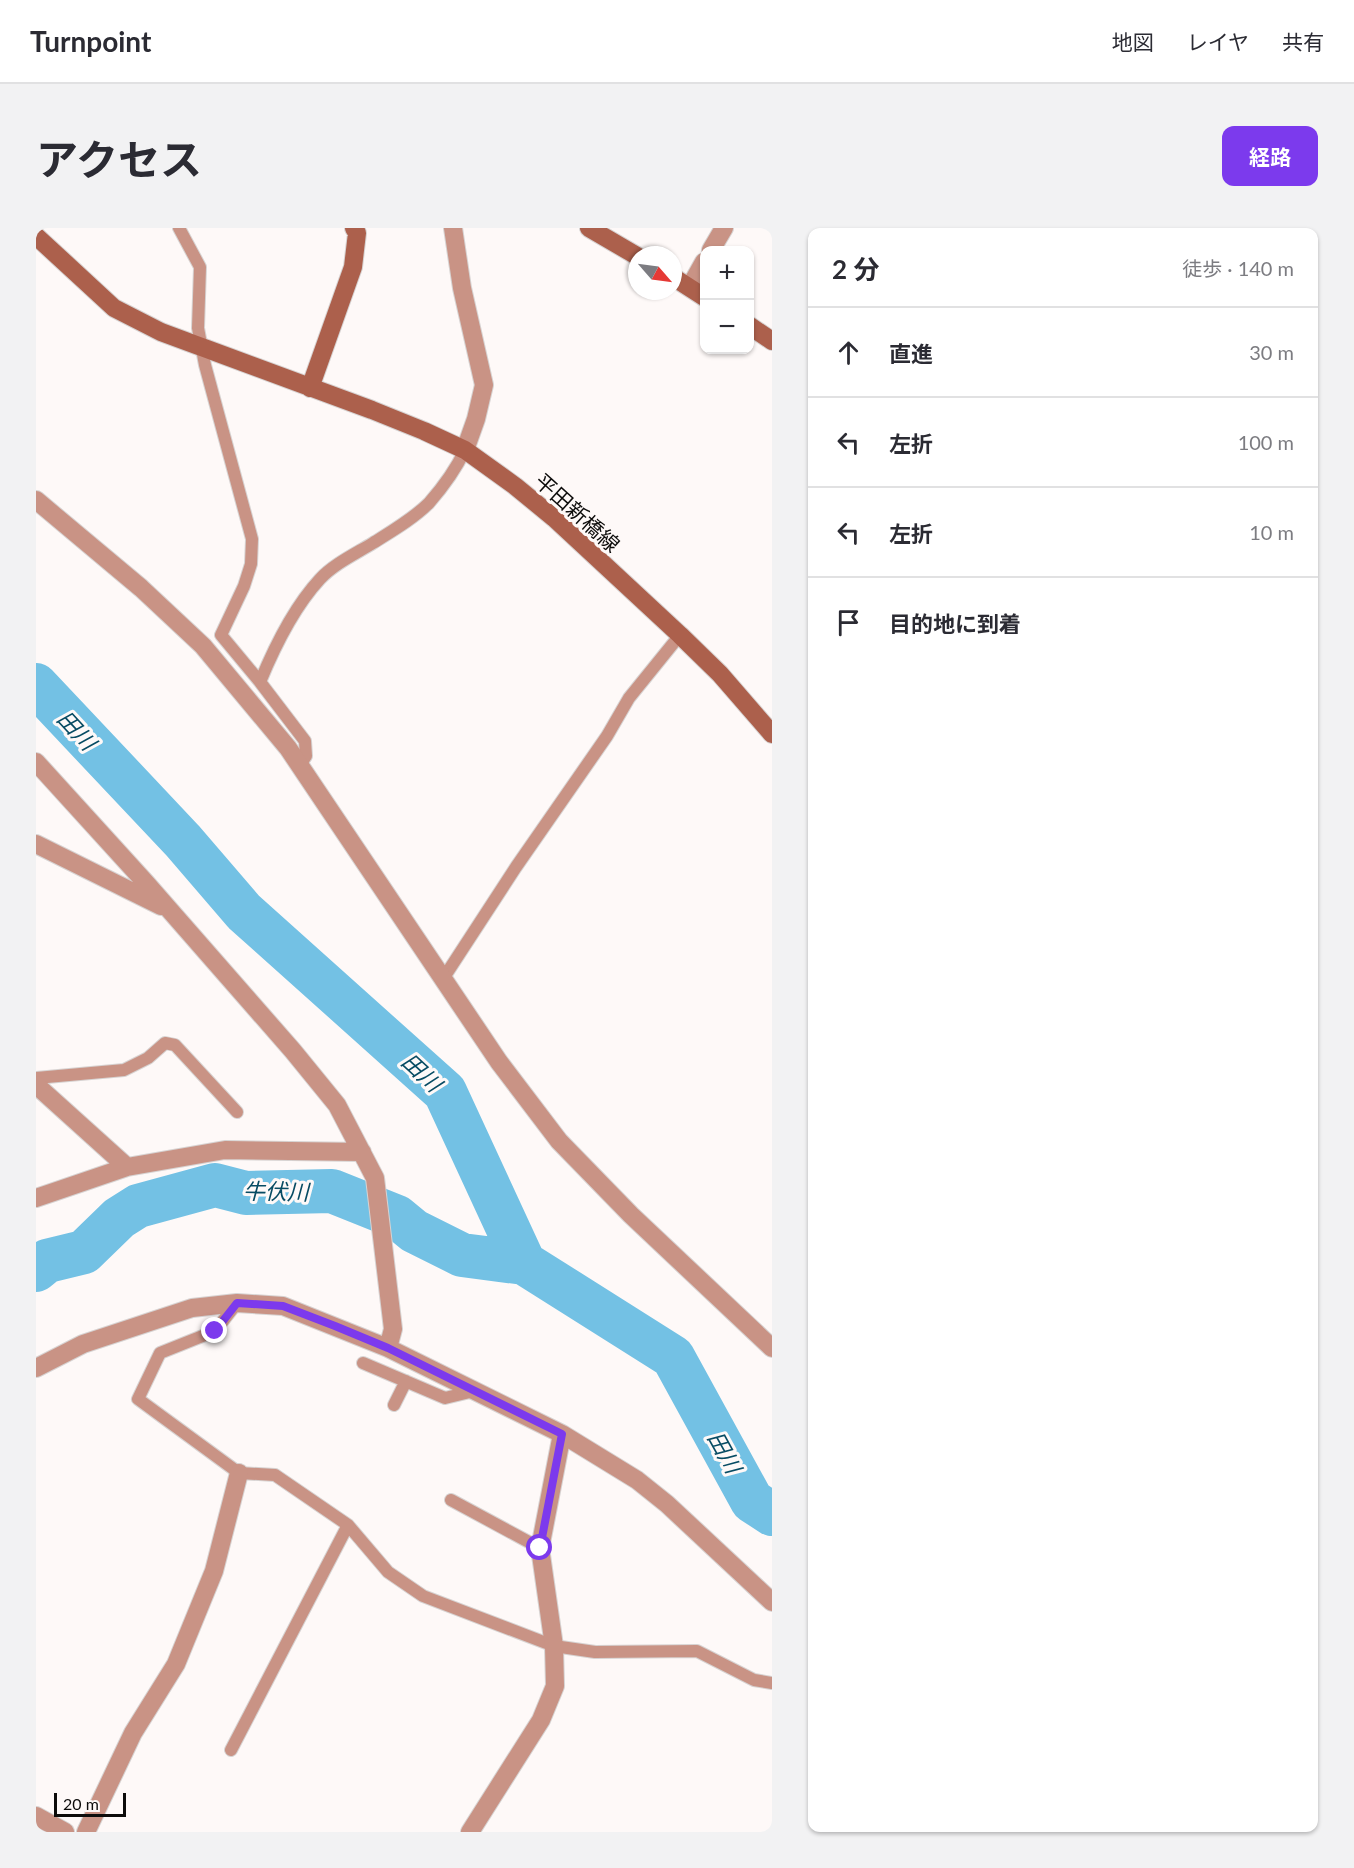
<!DOCTYPE html>
<html lang="ja">
<meta charset="utf-8">
<style>
body{margin:0;font-family:Lato,"Noto Sans JP",sans-serif;background:#f2f2f3;color:#2b2b33}
.controls{position:absolute;right:18px;top:18px;display:grid;overflow:hidden;border-radius:12px;box-shadow:0 2px 4px #0004}
.controls button{width:54px;height:54px;display:grid;place-items:center;padding:0;border:0;border-bottom:2px solid #e1e1e2;background:#fff;color:#2b2b33;font:30px sans-serif}
.compass{position:absolute;left:592px;top:18px;width:54px;height:54px;border-radius:50%;background:#fff;box-shadow:0 2px 4px #0004;rotate:118deg}
.scale{position:absolute;left:18px;bottom:15px;width:72px;box-sizing:border-box;padding-left:6px;border:3px solid #0d0c0b;border-top:0;font-size:16px;line-height:21px;white-space:nowrap;color:#0d0c0b;-webkit-text-stroke:4px #fef9f8;paint-order:stroke}
.stop{position:absolute;width:18px;height:18px;margin:-14px;border:4px solid #7c3aed;border-radius:50%;background:#fff}
.stop.end{background:#7c3aed;border-color:#fff;box-shadow:0 2px 6px #0008}
.list{margin:0;padding:0;list-style:none}
h2{display:flex;justify-content:space-between;align-items:center;height:78px;margin:0;padding:0 24px;font-size:26px}
h2 small{font-size:20px;font-weight:400;color:#7c7c81}
.list li{display:grid;grid-template-columns:39px 1fr auto;gap:18px;align-items:center;box-sizing:border-box;height:90px;padding:0 24px;border-top:2px solid #e1e1e2}
.list b{display:block;font-size:22px;white-space:nowrap}
.list em{font-size:20px;font-style:normal;color:#7c7c81}
.icon{flex:none;width:33px;height:33px;fill:none;stroke:currentColor;stroke-width:2;stroke-linecap:round;stroke-linejoin:round}
.map{position:relative;flex:none;width:736px;height:1604px;overflow:hidden;border-radius:12px}
header{display:flex;align-items:center;gap:36px;box-sizing:border-box;height:84px;padding:0 30px;background:#fff;border-bottom:2px solid #e1e1e2}
header strong{font-size:28px}
nav{display:flex;gap:33px;margin-inline-start:auto;font-size:21px}
.intro{display:flex;align-items:center;justify-content:space-between;box-sizing:border-box;height:144px;padding:0 36px}
h1{margin:0;font-size:42px}
.button{padding:15px 27px;border-radius:12px;background:#7c3aed;color:#fff;font-size:21px;font-weight:700}
main{display:flex;gap:36px;padding:0 36px}
aside{flex:1;background:#fff;border-radius:12px;box-shadow:0 2px 4px #0004}
.map>svg:first-child{display:block}
</style>
<header>
<strong>Turnpoint</strong>
<nav><a>地図</a><a>レイヤ</a><a>共有</a></nav>
</header>
<div class="intro"><h1>アクセス</h1><a class="button">経路</a></div>
<main>
<div class="map">
<svg width="736" height="1604" viewBox="0 0 736 1604">
<rect width="100%" height="100%" fill="#fef9f8"/>
<g fill="none" stroke-linecap="round" stroke-linejoin="round">
<path stroke="#73c1e4" stroke-width="44" d="M0,457L147,613L208,684L409,864L488,1035L637,1129L716,1273L736,1286
M0,1042L11,1033L48,1024L83,990L102,978L179,957L210,965L296,963L361,989L378,1003L426,1027L488,1035"/>
<defs>
<path id="lane" d="M143,0L164,39L162,100L169,137L216,311L215,336L208,358L185,407L224,454L269,513L270,528L264,537
M224,454C238,420 259,378 284,351C298,336 319,326 337,315C356,303 377,291 393,275C407,259 420,241 429,222
M407,751L480,639L571,508L593,470L644,407
M0,850L88,842L112,830L129,815L139,817L201,884
M201,1075L179,1103L124,1125L102,1171L203,1245L239,1247L312,1297L352,1344L387,1368L518,1418L559,1424L661,1423L718,1452L736,1455
M327,1135L409,1170L438,1163
M358,1177L370,1153
M415,1272L504,1320
M195,1522L312,1297"/>
<path id="street" d="M417,0L426,60L448,157L440,191L429,222
M675,22L688,0
M654,59L668,34
M0,272L105,360L167,418L252,520L463,834L523,913L595,987L736,1120
M0,534L110,655L257,823L301,877L339,950L357,1101L352,1120
M0,616L125,678
M0,857L91,939
M0,970L91,939L189,922L326,924
M0,1140L47,1116L156,1080L201,1075L247,1078L352,1120L526,1206L601,1252L631,1276L736,1374
M0,1588L29,1604
M50,1604L97,1505L140,1436L178,1343L203,1245
M434,1604L505,1492L519,1458L518,1418L504,1320L526,1206"/>
<path id="secondary" d="M553,0L601,28
M0,8L78,80L125,104L336,182L388,203L429,222L479,258L518,290L644,407L684,446L736,506
M637,49L668,69
M714,98L736,113
M274,160L317,39L321,5L318,0"/>
</defs>
<use href="#lane" stroke="#d7d3d2" stroke-width="14"/>
<use href="#street" stroke="#d7d3d2" stroke-width="20"/>
<use href="#secondary" stroke="#d7d3d2" stroke-width="20"/>
<use href="#lane" stroke="#c99385" stroke-width="12"/>
<use href="#street" stroke="#c99385" stroke-width="18"/>
<use href="#secondary" stroke="#ac604c" stroke-width="18"/>
</g>
<g fill="none" stroke-linecap="round" stroke-linejoin="round">
<path stroke="#7c3aed" stroke-width="8" d="M179,1103L201,1075L247,1078L299,1098L352,1120L526,1206L504,1320"/>
</g>
<g text-anchor="middle" dominant-baseline="central" stroke-width="6" stroke-linejoin="round" paint-order="stroke">
<g font-size="21" fill="#0d0c0b" stroke="#fef9f8">
<text transform="translate(542 284) rotate(42)">平田新橋線</text>
</g>
<g font-size="22" font-style="italic" fill="#074b63" stroke="#fef9f8">
<text transform="translate(41 502) rotate(47)">田川</text>
<text transform="translate(386 844) rotate(43)">田川</text>
<text transform="translate(240 963) rotate(1)">牛伏川</text>
<text transform="translate(689 1224) rotate(61)">田川</text>
</g>
</g>
</svg>
<div class="controls">
<button>+</button>
<button>−</button>
</div>
<svg class="compass" viewBox="-18 -18 36 36"><path d="M0-13l5 13h-10z" fill="#e53935"/><path d="M0 13l5-13h-10z" fill="#7c7c81"/></svg>
<div class="scale">20 m</div>
<div class="stop" style="left:504px;top:1320px"></div>
<div class="stop end" style="left:179px;top:1103px"></div>
</div>
<aside>
<h2>2 分<small>徒歩 · 140 m</small></h2>
<ul class="list">
<li><svg class="icon" aria-label="ahead" viewBox="0 0 24 24"><path d="M12 20V5M6 11l6-6 6 6"/></svg><div><b>直進</b></div><em>30 m</em></li>
<li><svg class="icon" aria-label="left" viewBox="0 0 24 24"><path d="M17 20v-9H6M10 6l-5 5 5 5"/></svg><div><b>左折</b></div><em>100 m</em></li>
<li><svg class="icon" aria-label="left" viewBox="0 0 24 24"><path d="M17 20v-9H6M10 6l-5 5 5 5"/></svg><div><b>左折</b></div><em>10 m</em></li>
<li><svg class="icon" aria-label="arrive" viewBox="0 0 24 24"><path d="M6 21V4h12l-3 4 3 4H6"/></svg><div><b>目的地に到着</b></div></li>
</ul>
</aside>
</main>
